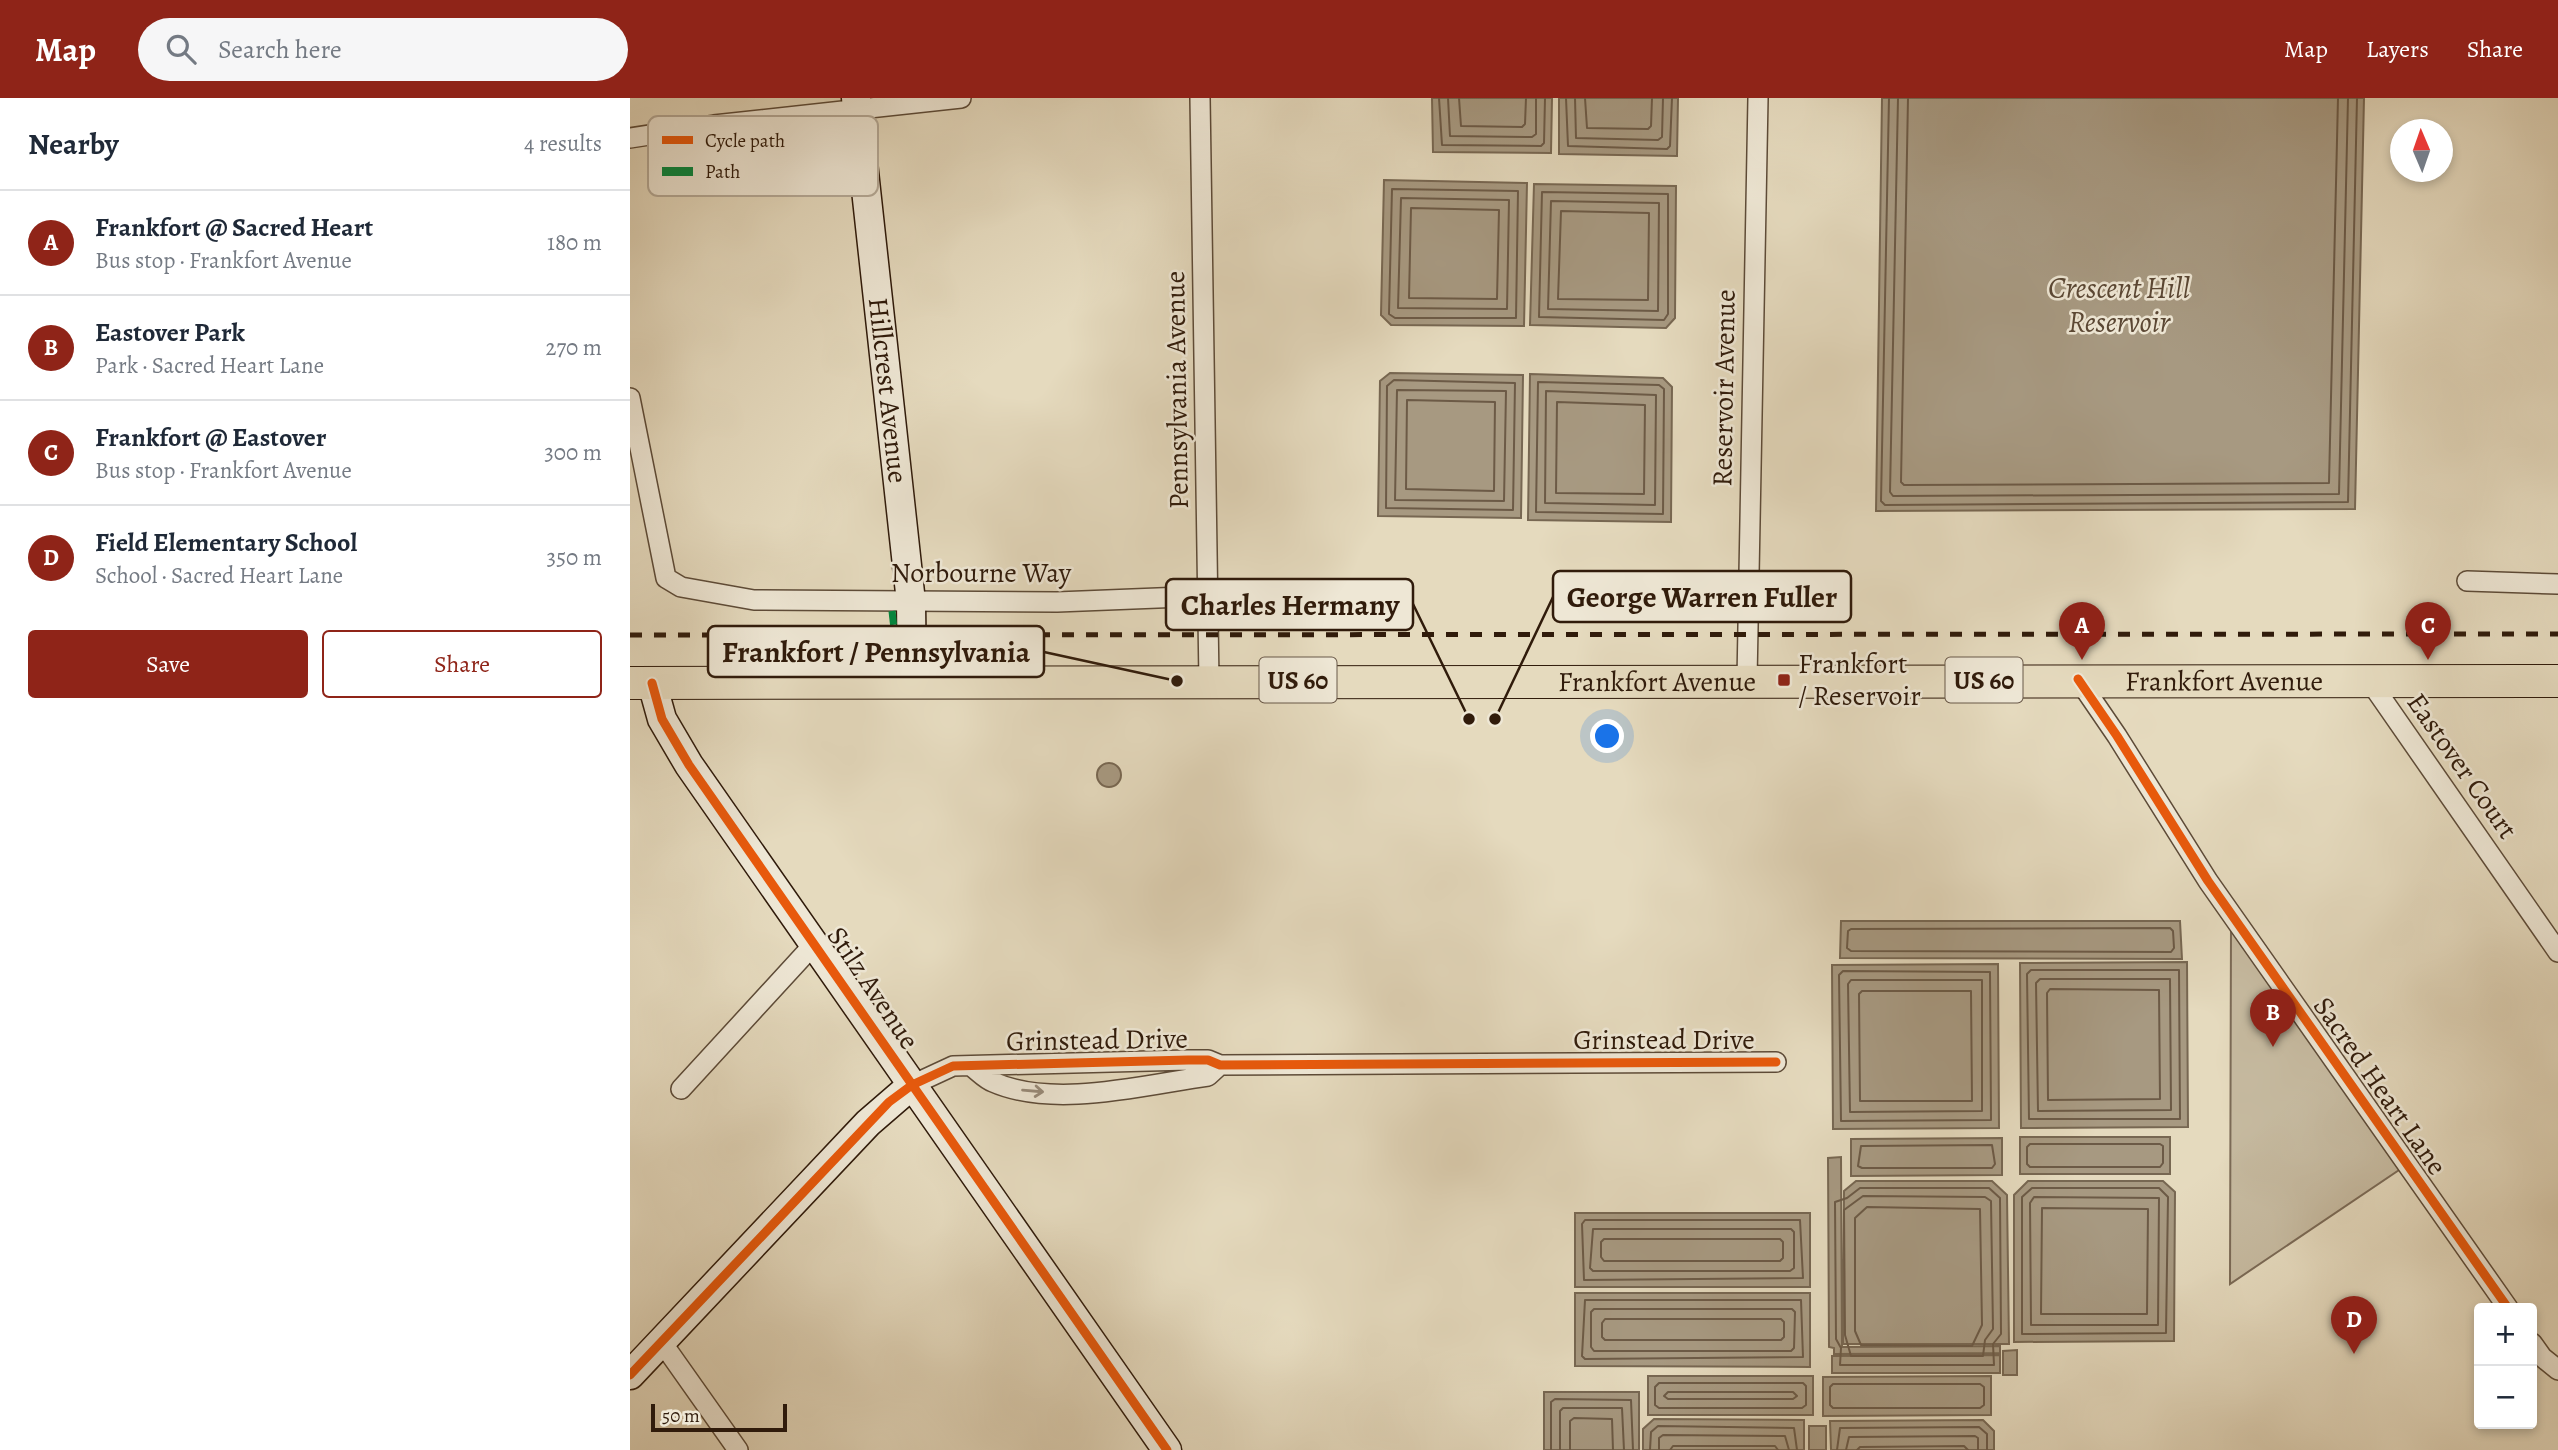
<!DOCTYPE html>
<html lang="en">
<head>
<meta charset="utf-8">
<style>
	body { margin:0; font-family:Alegreya,serif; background:#f6f6f7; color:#1f2937 }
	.controls { position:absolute; right:21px; bottom:21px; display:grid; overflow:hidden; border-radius:7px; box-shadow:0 4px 10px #0003 }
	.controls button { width:63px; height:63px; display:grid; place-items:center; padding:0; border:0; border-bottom:2px solid #e0e1e3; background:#fff; color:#1f2937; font:35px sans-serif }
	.compass { position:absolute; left:1760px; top:21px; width:63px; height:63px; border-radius:50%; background:#fff; box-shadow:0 4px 10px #0003; rotate:358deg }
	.scale { position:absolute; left:21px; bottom:18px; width:136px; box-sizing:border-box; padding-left:7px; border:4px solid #301b0b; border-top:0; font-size:19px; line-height:24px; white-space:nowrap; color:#301b0b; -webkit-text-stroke:5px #eee7d5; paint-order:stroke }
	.you { position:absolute; left:978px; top:639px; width:24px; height:24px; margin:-18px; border:5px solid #fff; border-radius:50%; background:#1a73e8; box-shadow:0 0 0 10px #1a73e833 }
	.badge { display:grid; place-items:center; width:46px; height:46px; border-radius:50%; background:#8f2418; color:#fff; font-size:23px; font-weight:700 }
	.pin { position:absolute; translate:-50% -58px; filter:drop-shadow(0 2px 4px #0008) }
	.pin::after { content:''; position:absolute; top:37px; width:24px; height:21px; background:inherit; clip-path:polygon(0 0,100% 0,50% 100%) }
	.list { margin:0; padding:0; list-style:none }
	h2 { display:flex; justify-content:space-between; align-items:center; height:91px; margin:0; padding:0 28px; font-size:30px }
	h2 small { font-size:23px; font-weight:400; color:#747a83 }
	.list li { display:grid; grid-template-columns:46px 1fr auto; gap:21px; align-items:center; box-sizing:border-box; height:105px; padding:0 28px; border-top:2px solid #e0e1e3 }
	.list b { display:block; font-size:26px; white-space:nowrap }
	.list p { margin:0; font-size:23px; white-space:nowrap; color:#747a83 }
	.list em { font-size:23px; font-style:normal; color:#747a83 }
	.actions { display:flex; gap:14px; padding:21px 28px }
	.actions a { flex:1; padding:16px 0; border:2px solid #8f2418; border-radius:7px; text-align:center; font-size:24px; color:#8f2418 }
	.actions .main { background:#8f2418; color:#fff }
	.icon { flex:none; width:38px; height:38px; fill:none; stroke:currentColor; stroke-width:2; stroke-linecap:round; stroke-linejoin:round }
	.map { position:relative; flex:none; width:1928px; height:1352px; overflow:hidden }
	header { display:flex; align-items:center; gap:42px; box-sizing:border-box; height:98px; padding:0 35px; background:#8f2418; color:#fff }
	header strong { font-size:33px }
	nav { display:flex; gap:38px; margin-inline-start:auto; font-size:24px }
	.search { width:490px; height:63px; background:#f6f6f7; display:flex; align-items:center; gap:18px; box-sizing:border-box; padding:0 24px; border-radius:38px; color:#747a83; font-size:26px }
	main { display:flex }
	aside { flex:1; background:#fff }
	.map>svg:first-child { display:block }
	.green { fill:#c6baa0; stroke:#7b6a56; stroke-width:2 }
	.water { fill:#a79981; stroke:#776752; stroke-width:2 }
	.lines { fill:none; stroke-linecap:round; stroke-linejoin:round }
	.shore { stroke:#6c5a46; stroke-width:2 }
	.street-casing { stroke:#5d4b38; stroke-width:22 }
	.secondary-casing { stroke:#301b0b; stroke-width:31 }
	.primary-casing { stroke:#301b0b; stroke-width:34 }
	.street { stroke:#eee7d5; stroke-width:19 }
	.secondary { stroke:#eee7d5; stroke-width:28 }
	.primary { stroke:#e5dabe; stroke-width:32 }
	.rail { stroke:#301b0b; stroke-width:5; stroke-dasharray:12 12; stroke-linecap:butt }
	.quiet { stroke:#00873e; stroke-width:7; stroke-dasharray:14 7; stroke-linecap:butt }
	.cycleway-casing { stroke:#eee7d5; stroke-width:13 }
	.cycleway { stroke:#e8590c; stroke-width:9 }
	.oneway { stroke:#988b7a }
	.poi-dot { fill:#8f2418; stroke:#eee7d5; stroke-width:2.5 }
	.labels { text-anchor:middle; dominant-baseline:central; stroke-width:5; stroke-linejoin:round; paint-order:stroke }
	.shield { fill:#eee7d5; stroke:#695848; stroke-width:2 }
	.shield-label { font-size:26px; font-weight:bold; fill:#301b0b }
	.street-label { font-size:28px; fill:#301b0b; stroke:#eee7d5 }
	.poi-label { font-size:28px; fill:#301b0b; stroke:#eee7d5; text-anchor:start }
	.water-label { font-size:30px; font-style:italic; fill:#5a4734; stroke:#eee7d5 }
	.key { fill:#eee7d5; stroke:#b5aa98; stroke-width:2 }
	.key-label { font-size:19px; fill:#301b0b }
	.leader { fill:none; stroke:#301b0b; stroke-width:2.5 }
	.callout-dot { fill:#301b0b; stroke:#eee7d5; stroke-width:2.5 }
	.callout { fill:#eee7d5; stroke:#301b0b; stroke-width:2.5 }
	.callout-label { font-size:30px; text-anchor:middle; font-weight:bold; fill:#301b0b }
</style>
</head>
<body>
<header>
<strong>Map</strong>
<div class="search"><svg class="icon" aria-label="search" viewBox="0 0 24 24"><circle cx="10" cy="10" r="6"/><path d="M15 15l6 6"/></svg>Search here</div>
<nav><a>Map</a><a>Layers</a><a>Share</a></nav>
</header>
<main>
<aside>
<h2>Nearby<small>4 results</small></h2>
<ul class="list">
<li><span class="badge">A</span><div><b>Frankfort @ Sacred Heart</b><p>Bus stop · Frankfort Avenue</p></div><em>180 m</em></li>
<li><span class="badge">B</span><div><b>Eastover Park</b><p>Park · Sacred Heart Lane</p></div><em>270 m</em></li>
<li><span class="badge">C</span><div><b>Frankfort @ Eastover</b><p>Bus stop · Frankfort Avenue</p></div><em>300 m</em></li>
<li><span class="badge">D</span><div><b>Field Elementary School</b><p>School · Sacred Heart Lane</p></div><em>350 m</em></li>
</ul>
<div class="actions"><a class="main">Save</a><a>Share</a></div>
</aside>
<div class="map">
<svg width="1928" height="1352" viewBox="0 0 1928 1352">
	<rect width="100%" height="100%" fill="#e5dabe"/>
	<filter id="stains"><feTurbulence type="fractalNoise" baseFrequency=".00286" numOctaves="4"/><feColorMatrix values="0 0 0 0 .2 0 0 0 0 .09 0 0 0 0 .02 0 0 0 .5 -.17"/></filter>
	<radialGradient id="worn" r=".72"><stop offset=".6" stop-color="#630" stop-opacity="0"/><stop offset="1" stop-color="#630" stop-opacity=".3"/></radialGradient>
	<path class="green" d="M1601,827L1772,1070L1600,1186Z"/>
	<path class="water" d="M802,0H922L921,55L803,54Z
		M929,0H1048L1047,58L929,56Z
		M1252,0H1734L1725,411L1246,413Z
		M754,82L897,85L894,228L761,227L751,217Z
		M904,86L1046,88L1045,220L1036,230L900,227Z
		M760,275L893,277L891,420L748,418L750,283Z
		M900,276L1033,280L1042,289L1041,424L898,422Z
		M467 677a12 12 0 1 1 24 0a12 12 0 1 1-24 0Z
		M1211,823H1550L1552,861L1210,860Z
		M1557,864L1558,1029L1391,1030L1390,865Z
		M1368,866L1369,1030L1203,1031L1202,867Z
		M1390,1039H1540V1076H1390Z
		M1372,1040V1077L1221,1078V1041Z
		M1211,1059L1212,1249L1370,1248V1255L1204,1256V1250L1199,1249L1198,1060Z
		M1226,1083H1362L1377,1097L1379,1246H1213L1214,1093Z
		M1398,1083H1533L1545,1094L1544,1243L1384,1244V1097Z
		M945,1115H1180V1189H945Z
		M945,1195H1180V1269L945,1268Z
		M1387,1252V1277H1373V1253Z
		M1370,1257V1275H1202V1258Z
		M1018,1278H1183V1317H1018Z
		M1361,1278V1317L1193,1318V1279Z
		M914,1294H1009V1352H914Z
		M1024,1321L1174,1322V1352H1013V1331Z
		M1353,1322L1364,1333V1352H1201L1200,1323Z
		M1179,1328H1196V1352H1179Z"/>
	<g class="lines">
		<path class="shore" d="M809,0L812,47L911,48L914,45L915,0
			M818,0L820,38L902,39L906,36V0
			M829,0L831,28L892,29L895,26L896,0
			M936,0L938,48L1037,51L1040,48L1042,0
			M945,0L946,40L1028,42L1032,39L1033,0
			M955,0L957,30L1018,31L1021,28L1022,0
			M1259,0L1251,403L1255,407L1718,404L1727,0
			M1268,0L1260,394L1263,398L1709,396L1718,0
			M1278,0L1271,384L1274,387L1699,385L1708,0
			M762,91L888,93L886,220H765L759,216Z
			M912,94L1038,96V216L1034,222L909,219Z
			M771,100L879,102L877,211L768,210Z
			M921,103L1029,105L1028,213L918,211Z
			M781,110L869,112L867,201L779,200Z
			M931,113L1019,115L1018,202L928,201Z
			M764,282L885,285L883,412L756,410L757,288Z
			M908,284L1029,287L1034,291L1033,416L906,414Z
			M767,292L876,293L874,403L765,402Z
			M916,293L1026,297L1025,407L915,405Z
			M777,302L865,304L864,393L776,391Z
			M927,304L1015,307L1014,396L926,395Z
			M1540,830L1543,833L1544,850L1541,854L1221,853L1217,850L1218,833L1221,831Z
			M1401,872H1549L1550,1021H1399L1397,876Z
			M1213,873L1360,874L1361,1022L1211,1023L1209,877Z
			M1410,881H1540L1541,1012L1408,1013L1406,885Z
			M1221,882H1352V1013L1220,1014L1218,886Z
			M1420,891L1529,892L1530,1001L1418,1002L1417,895Z
			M1232,893H1341L1342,1003H1230L1229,896Z
			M1400,1046H1530L1533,1048V1065L1530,1069H1400L1397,1066V1049Z
			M1362,1047L1365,1066L1362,1070H1232L1228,1068L1231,1048Z
			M1230,1090H1359L1370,1100L1371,1236L1363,1246L1364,1267H1210L1211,1250L1206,1241L1205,1104L1217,1100Z
			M1529,1090L1538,1099L1536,1235L1392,1236V1099L1402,1090Z
			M1233,1098L1355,1099L1361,1103L1363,1231L1355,1242L1353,1258H1221L1215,1237L1214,1112Z
			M1404,1099L1529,1100L1528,1227H1401L1400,1105Z
			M1237,1109L1350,1111L1352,1227L1342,1248L1231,1247L1225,1233V1120Z
			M1412,1110L1518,1111L1517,1216H1411Z
			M955,1122H1170L1173,1180L954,1182L952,1126Z
			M963,1131H1161L1164,1134V1170L1160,1173H963L960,1170Z
			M974,1141H1150L1153,1144V1160L1150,1163H974L971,1159V1144Z
			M955,1202H1171L1173,1259L955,1261L952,1258Z
			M964,1211H1162L1165,1214L1164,1250L1161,1253H964L961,1249V1214Z
			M975,1221H1151L1154,1224V1239L1151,1242H975L972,1239V1225Z
			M1029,1285H1173L1176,1288V1307L1172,1310H1029L1025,1307V1289Z
			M1203,1286H1350L1354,1289V1307L1350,1310H1203L1200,1307V1289Z
			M1038,1294H1163L1167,1298L1163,1301H1038L1034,1298Z
			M921,1352V1304L925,1301L1001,1302L1003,1352
			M930,1352V1313L933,1310H992L994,1352
			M940,1352V1323L944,1320L982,1321L983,1352
			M1020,1352L1021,1334L1028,1328L1164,1330L1167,1352
			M1029,1352V1340L1033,1337L1155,1338L1159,1352
			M1040,1352L1043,1348H1145L1148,1352
			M1207,1352L1210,1330L1349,1329L1357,1336V1352
			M1216,1352L1219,1339L1345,1338L1348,1340V1352
			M1227,1352L1230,1349L1334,1348L1338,1352"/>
		<g class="street-casing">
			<path id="street" d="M570,0L579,583
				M0,40L84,27L331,0
				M0,300L36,480L51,489L124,502L427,504L578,498
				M1837,483L1928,486
				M1448,581L1487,638L1578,783L1878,1210
				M1117,582L1128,0
				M1739,582L1928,854
				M341,968C348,973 355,981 363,984C424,1011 514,987 578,978L590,967
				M282,987L323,968L558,962H578L590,967L1146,964
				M51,991L185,845
				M31,1243L108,1352
				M1902,1245L1912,1259L1928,1272"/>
		</g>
		<g class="secondary-casing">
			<g id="secondary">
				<path id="s1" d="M226,0L281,504L282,585"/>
				<path d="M22,585L32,621L59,667L537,1352"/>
				<path d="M0,1277L238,1025L282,987"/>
			</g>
		</g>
		<g class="primary-casing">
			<g id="primary">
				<path id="s2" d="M0,585L1928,583"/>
			</g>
		</g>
		<use href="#street" class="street"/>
		<use href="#secondary" class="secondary"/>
		<use href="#primary" class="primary"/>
		<path class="rail" d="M0,537L1928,536"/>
		<path class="quiet" d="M262,513L264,531"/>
		<g class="cycleway-casing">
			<path id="cycleway" d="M1448,581L1487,638L1578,783L1878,1210
				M22,585L32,621L59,667L537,1352
				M0,1277L259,1004L282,987L323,968L558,962H578L590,967L1146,964"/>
		</g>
		<use href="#cycleway" class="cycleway"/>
	</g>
	<defs><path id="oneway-shaft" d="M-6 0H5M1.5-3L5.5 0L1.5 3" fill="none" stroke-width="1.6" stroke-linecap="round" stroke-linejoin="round" transform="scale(1.75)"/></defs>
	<use class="oneway" href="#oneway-shaft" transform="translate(403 993) rotate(5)"/>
	<rect class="poi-dot" x="1147" y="575" width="14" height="14" rx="3.5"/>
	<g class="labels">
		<g class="shield">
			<rect x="629.5" y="559.5" width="77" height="45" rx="5"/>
			<rect x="1315.5" y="559.5" width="77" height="45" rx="5"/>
		</g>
		<g class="shield-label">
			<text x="668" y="582">US 60</text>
			<text x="1354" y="582">US 60</text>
		</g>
		<g class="street-label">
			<text transform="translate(1094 290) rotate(-89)">Reservoir Avenue</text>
			<text stroke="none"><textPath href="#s1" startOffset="294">Hillcrest Avenue</textPath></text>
			<text transform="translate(547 292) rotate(-91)">Pennsylvania Avenue</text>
			<text x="351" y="475">Norbourne Way</text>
			<text stroke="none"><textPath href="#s2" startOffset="1594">Frankfort Avenue</textPath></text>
			<text stroke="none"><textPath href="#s2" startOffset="1027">Frankfort Avenue</textPath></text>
			<text transform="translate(1832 668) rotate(55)">Eastover Court</text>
			<text transform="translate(243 890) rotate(56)">Stilz Avenue</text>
			<text transform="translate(467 942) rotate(-1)">Grinstead Drive</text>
			<text x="1034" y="942">Grinstead Drive</text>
			<text transform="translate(1750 988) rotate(55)">Sacred Heart Lane</text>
		</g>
		<g class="poi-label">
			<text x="1168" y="566">Frankfort<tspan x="1168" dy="32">/ Reservoir</tspan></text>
		</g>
		<g class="water-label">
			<text x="1489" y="190">Crescent Hill<tspan x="1489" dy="34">Reservoir</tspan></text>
		</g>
	</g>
	<rect x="18" y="18" width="230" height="80" rx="10" class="key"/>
	<rect x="32" y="38" width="31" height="8" fill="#e8590c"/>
	<rect x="32" y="69" width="31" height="9" fill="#00873e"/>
	<g class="key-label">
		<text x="75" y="49">Cycle path</text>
		<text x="75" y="80">Path</text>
	</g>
	<path class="leader" d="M865 621L923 499M839 621L783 506M547 583L414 554"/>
	<g class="callout-dot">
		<circle cx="865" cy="621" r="7"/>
		<circle cx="839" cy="621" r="7"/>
		<circle cx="547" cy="583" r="7"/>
	</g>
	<g class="callout">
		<rect x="923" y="473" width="298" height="51" rx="7"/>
		<rect x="536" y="481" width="247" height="51" rx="7"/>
		<rect x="78" y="528" width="336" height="51" rx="7"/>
	</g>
	<g class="callout-label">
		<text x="1072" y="509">George Warren Fuller</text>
		<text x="660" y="517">Charles Hermany</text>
		<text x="246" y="564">Frankfort / Pennsylvania</text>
	</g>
	<rect width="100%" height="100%" filter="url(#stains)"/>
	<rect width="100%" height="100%" fill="url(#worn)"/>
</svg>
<div class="controls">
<button>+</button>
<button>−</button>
</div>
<svg class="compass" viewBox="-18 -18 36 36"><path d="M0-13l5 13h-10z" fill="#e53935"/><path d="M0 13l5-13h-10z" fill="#747a83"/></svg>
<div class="scale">50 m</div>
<div class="you"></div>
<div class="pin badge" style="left:1452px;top:562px">A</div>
<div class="pin badge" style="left:1643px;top:949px">B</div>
<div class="pin badge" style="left:1798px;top:562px">C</div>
<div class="pin badge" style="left:1724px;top:1256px">D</div>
</div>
</main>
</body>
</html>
